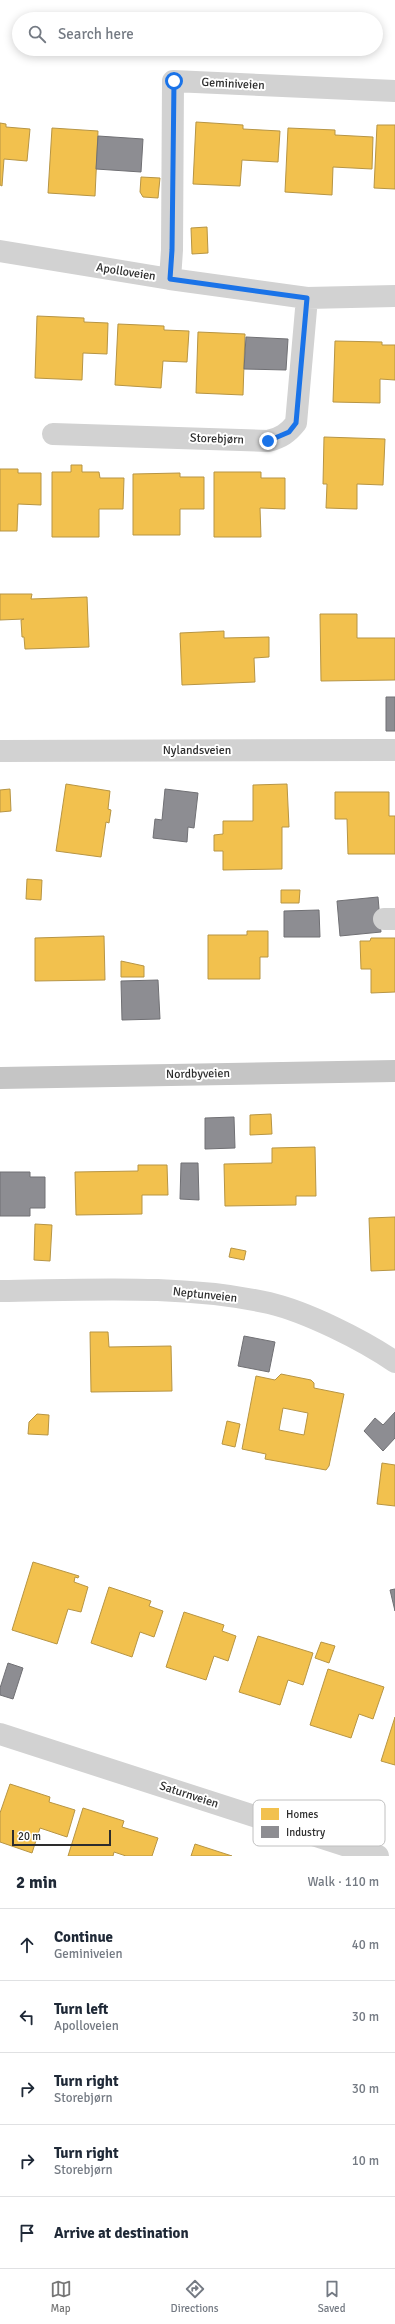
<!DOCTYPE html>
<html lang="en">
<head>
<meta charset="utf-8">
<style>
	body { margin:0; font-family:Signika,sans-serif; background:#f2f2f3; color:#1f2937 }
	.scale { position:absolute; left:12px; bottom:10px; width:99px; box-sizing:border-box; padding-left:4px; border:2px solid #2d2d2d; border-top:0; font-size:11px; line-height:14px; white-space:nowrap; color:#2d2d2d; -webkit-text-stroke:3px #fff; paint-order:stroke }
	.stop { position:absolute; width:12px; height:12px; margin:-9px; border:3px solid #1a73e8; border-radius:50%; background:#fff }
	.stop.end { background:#1a73e8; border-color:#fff; box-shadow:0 1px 4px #0008 }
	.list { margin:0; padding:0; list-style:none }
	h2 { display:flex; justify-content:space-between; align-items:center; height:52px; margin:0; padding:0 16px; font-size:17px }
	h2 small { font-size:13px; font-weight:400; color:#747a83 }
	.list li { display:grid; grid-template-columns:26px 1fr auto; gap:12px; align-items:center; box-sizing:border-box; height:72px; padding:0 16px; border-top:1px solid #e0e1e3 }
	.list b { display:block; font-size:15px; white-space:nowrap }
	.list p { margin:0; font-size:13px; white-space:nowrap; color:#747a83 }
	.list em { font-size:13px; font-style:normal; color:#747a83 }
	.icon { flex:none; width:22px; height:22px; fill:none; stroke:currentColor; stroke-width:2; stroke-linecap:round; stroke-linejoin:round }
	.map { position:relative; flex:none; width:395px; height:1856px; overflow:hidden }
	.search { position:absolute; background:#fff; box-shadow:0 2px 10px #0003; left:12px; right:12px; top:12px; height:44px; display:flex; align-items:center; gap:10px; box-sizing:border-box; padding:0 14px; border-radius:22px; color:#747a83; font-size:15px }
	.sheet { height:412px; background:#fff }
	nav { display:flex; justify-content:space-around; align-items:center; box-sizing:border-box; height:56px; border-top:1px solid #e0e1e3; background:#fff; font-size:11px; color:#747a83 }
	nav a { display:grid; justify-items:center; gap:2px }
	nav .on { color:#767676 }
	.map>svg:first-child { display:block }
	.homes { fill:#f2c14e; stroke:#b79544; fill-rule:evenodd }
	.industry { fill:#8d8d92; stroke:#707074 }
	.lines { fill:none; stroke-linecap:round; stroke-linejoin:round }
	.minor { stroke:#d2d2d2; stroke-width:22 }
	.major { stroke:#c5c5c5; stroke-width:22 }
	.route { stroke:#1a73e8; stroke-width:5 }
	.labels { text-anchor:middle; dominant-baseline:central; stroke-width:4; stroke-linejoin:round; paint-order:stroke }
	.street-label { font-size:12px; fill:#2d2d2d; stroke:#fff }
	.key { fill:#fff; stroke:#c0c0c0; stroke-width:1 }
	.key-label { font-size:11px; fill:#2d2d2d }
</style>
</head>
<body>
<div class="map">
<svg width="395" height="1856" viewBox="0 0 395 1856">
	<rect width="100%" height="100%" fill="#fff"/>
	<path class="homes" d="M196,122L243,125V129L280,131L278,162L242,160L240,186L193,184Z
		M0,123L6,124V127L30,129L27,161L4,159L2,186L0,185Z
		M377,125H395V189L374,188Z
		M52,128L98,131L95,196L48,193Z
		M288,128L335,130V135L373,137L372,169L333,167L332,195L285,192Z
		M141,177L160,178L158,198L143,197L140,192Z
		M207,227L208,253L192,254L191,228Z
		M37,316L84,318V322L108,323L107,354L83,353L82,380L35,378Z
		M118,324L164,326V330L189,331L187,362L163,361L161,388L115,385Z
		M198,332L245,334L243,395L196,393Z
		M335,341L382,342V345H395V380L380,379V403L333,402Z
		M324,437L385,439L383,485L357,484V509L326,508L327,484H323Z
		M71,465H82V472H99L100,478H124L123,509H99V537H52V472H71Z
		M0,469H18V473H41V505L18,504L17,531H0Z
		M214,472H261V478H285V509L260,508L261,537H214Z
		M180,473V477H204V509H180V535H133V474Z
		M0,594H32L31,599L87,597L89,647L25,649L24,637H22L21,620L24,619L0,620Z
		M320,614H357V638H395V680L321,681Z
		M224,631V638L269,637V657L254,658L255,682L182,685L180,633Z
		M66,784L110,791L108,809L111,810L109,823L106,822L101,857L56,851Z
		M287,784L289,827H282V869L223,870V851H214V835L223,834V821H253V785Z
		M10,789L11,811L0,812V790Z
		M335,792H389V816H395V854H348L347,819H335Z
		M27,879L42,880L41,900L26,899Z
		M281,890H300L299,903H281Z
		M247,931H268V957H260V979H208V935H247Z
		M104,936L105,980L35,981V938Z
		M371,938H395V992L371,993V969H361L360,941H370Z
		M121,961L144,966V977H121Z
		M271,1114L272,1134L250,1135V1115Z
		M315,1147L316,1196H296V1205L225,1206L224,1164L272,1163V1148Z
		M138,1165H167L168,1195H142V1214L76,1215L75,1172L138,1171Z
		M395,1217V1270L371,1271L369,1218Z
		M35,1224L52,1225L50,1261L34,1260Z
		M231,1248L246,1251L244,1260L229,1257Z
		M90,1332H108L109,1347L171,1346L172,1391L91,1392Z
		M281,1374L311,1380L314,1383V1388L344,1394L329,1466L326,1470L265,1459L266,1454L242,1449L256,1376L275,1380ZM283,1408L308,1413L304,1435L279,1430Z
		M37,1414L49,1415L48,1435L28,1434L29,1422Z
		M227,1421L240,1424L235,1447L222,1444Z
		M382,1463L395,1465V1506L377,1504Z
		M33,1562L79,1576L78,1578L75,1577L74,1582L88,1587L81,1612L68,1609L57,1644L12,1630Z
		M109,1587L151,1601L149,1606L163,1611L154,1637L140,1632L132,1657L91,1643Z
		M184,1612L224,1625L222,1631L236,1636L228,1661L214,1656L206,1680L166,1667Z
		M258,1636L313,1653L303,1685L288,1680L280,1705L239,1692Z
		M321,1642L335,1646L329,1663L315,1658Z
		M328,1669L384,1687L373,1719L359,1714L351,1738L310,1725Z
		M395,1717V1765L381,1761Z
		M10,1784L50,1797L49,1802L75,1810L67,1837L40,1828L32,1853L0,1842V1813Z
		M83,1808L124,1821L122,1827L158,1838L152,1856H126L114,1852L113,1856H68Z
		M195,1844L232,1856H191Z"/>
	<path class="industry" d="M98,136L143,139L141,172L96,169Z
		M246,337L288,339L286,370L244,369Z
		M386,697H395V731H386Z
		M165,789L198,793L194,828L188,827L187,842L153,838L155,819L162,820Z
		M378,897L381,932L340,936L337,901Z
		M319,910L320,937H284V911Z
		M158,980L160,1019L122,1020L121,981Z
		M234,1117L235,1148L205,1149V1118Z
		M181,1163H198L199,1200L180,1199Z
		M0,1172H30V1177H45V1208H30V1216H0Z
		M244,1336L275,1342L269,1372L238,1366Z
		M395,1412V1438L383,1451L364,1431L375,1418L383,1425Z
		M395,1589V1611L390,1590Z
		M8,1663L23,1668L13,1699L0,1695V1688Z"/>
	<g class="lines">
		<path class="minor" d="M0,251L170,279L307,298L395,296
			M170,279L172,250L173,81L395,91
			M53,434L268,441C281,438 288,433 296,423L307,298
			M0,751L395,750
			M384,919H395
			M0,1291C89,1290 182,1284 269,1303C307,1312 363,1340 395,1362
			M0,1734L378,1856"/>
		<path class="major" d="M0,1078L395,1071"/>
	</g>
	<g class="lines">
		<path class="route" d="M174,81L172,250L170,279L307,298L296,423L289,432L268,441"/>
	</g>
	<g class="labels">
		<g class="street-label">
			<text transform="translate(233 84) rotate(3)">Geminiveien</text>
			<text transform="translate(126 272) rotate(9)">Apolloveien</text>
			<text transform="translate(217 439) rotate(2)">Storebjørn</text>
			<text x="197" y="750">Nylandsveien</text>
			<text transform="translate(198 1074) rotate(-1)">Nordbyveien</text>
			<text transform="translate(205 1295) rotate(6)">Neptunveien</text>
			<text transform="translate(189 1795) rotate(18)">Saturnveien</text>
		</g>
	</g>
	<rect x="253" y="1800" width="132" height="46" rx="6" class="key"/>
	<rect x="261" y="1808" width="18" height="12" fill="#f2c14e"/>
	<rect x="261" y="1826" width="18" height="12" fill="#8d8d92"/>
	<g class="key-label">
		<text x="286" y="1818">Homes</text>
		<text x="286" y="1836">Industry</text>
	</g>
</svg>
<div class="scale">20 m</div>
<div class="stop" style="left:174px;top:81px"></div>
<div class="stop end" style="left:268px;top:441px"></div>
<div class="search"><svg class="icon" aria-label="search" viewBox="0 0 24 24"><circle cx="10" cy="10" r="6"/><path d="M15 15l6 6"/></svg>Search here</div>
</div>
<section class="sheet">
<h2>2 min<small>Walk · 110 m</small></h2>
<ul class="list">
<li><svg class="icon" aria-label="ahead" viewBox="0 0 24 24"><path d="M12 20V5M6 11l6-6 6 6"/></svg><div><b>Continue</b><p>Geminiveien</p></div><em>40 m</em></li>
<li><svg class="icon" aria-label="left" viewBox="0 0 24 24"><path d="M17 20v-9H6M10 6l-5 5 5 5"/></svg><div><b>Turn left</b><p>Apolloveien</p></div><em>30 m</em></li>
<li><svg class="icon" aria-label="right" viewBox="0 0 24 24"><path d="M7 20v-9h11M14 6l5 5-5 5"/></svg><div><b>Turn right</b><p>Storebjørn</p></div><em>30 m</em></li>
<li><svg class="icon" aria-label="right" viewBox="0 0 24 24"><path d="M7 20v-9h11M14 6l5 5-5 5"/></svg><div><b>Turn right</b><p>Storebjørn</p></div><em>10 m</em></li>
<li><svg class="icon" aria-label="arrive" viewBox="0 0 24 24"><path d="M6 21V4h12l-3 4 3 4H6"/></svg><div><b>Arrive at destination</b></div></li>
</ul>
</section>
<nav>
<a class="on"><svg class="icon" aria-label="map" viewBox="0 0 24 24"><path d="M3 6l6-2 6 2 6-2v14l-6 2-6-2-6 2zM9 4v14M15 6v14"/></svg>Map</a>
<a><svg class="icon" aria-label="directions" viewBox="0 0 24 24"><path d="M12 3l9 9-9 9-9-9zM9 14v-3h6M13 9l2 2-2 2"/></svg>Directions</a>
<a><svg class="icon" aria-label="saved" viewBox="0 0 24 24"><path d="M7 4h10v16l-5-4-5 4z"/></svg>Saved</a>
</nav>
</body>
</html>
